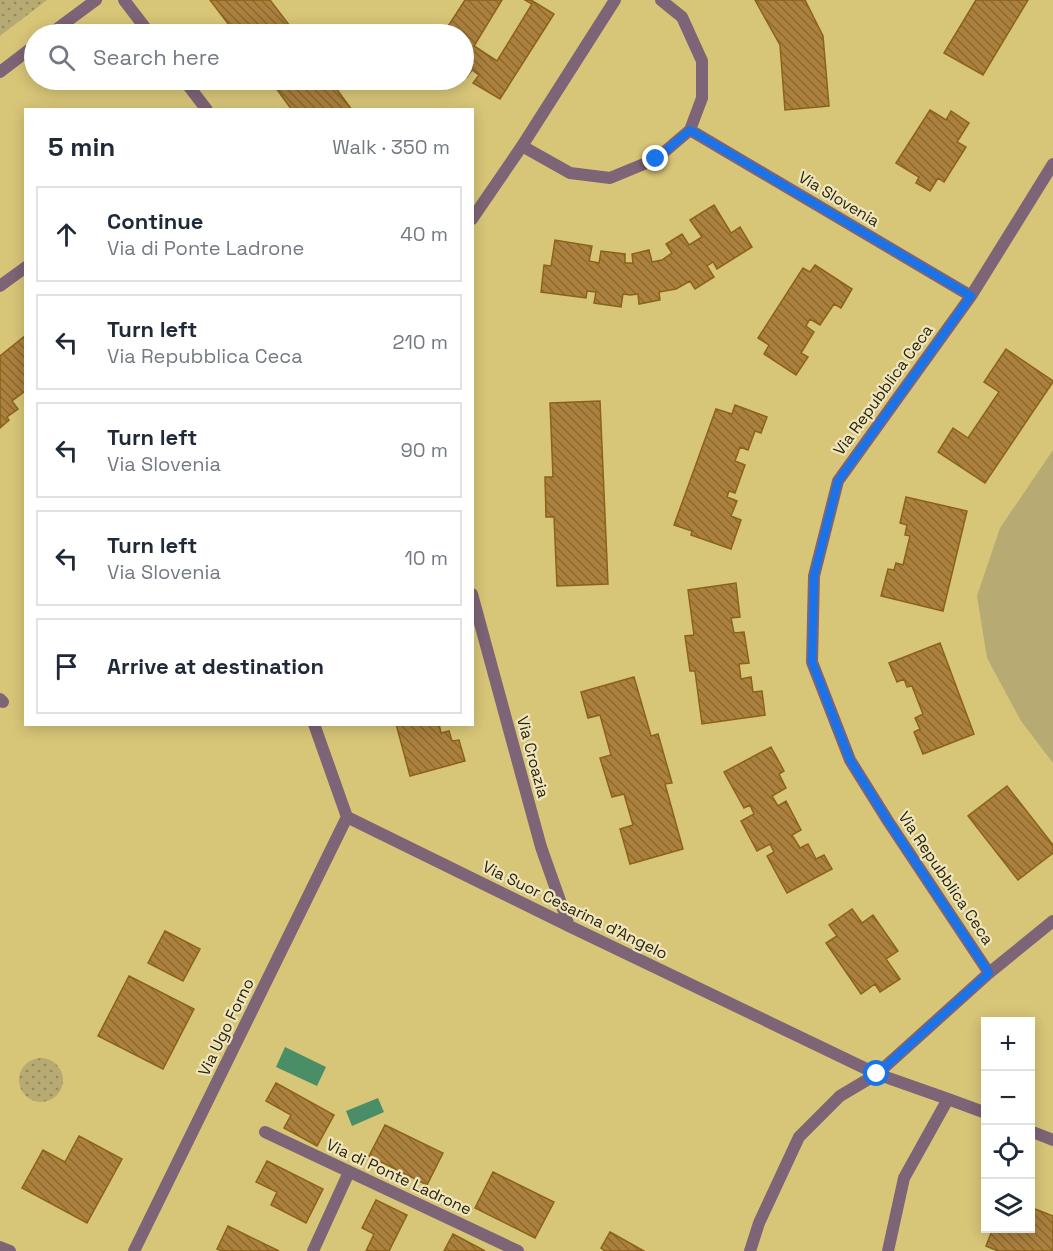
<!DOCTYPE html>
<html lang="en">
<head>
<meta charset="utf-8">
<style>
	body { margin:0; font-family:"Space Grotesk",sans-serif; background:#f6f6f7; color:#1f2937 }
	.controls { position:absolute; right:18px; bottom:18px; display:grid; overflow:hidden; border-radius:0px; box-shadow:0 3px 15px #0003 }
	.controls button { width:54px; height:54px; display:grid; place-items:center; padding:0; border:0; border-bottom:2px solid #e0e1e3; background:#fff; color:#1f2937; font:30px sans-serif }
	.stop { position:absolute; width:18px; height:18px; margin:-14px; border:4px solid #1a73e8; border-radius:50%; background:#fff }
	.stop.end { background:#1a73e8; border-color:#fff; box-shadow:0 2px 6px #0008 }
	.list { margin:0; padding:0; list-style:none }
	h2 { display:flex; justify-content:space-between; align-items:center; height:78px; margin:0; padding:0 24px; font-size:26px }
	h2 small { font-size:20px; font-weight:400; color:#747a83 }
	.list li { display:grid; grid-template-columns:39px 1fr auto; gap:18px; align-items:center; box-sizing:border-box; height:96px; margin:0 12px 12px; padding:0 12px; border:2px solid #e0e1e3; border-radius:0px }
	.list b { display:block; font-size:22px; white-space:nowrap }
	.list p { margin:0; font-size:20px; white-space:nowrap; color:#747a83 }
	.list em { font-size:20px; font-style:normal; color:#747a83 }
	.icon { flex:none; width:33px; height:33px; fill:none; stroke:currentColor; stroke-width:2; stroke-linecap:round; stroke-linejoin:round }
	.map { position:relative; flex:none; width:1053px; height:1251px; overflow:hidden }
	.search { position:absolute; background:#fff; box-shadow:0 3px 15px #0003; left:24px; top:24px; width:450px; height:66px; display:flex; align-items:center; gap:15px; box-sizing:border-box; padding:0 21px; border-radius:33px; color:#747a83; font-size:22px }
	.panel { position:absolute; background:#fff; box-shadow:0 3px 15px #0003; left:24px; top:108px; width:450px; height:618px; border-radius:0px }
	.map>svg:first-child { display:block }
	.grass { fill:url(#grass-dots) }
	.park { fill:#b7aa73 }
	.water { fill:#498e66 }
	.building { fill:url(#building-back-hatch); stroke:#8b621a; stroke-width:1.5 }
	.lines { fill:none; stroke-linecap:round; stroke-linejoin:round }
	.minor { stroke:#7d6476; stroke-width:12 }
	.route { stroke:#1a73e8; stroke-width:8 }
	.labels { text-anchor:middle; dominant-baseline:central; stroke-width:4.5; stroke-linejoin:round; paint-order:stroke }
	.street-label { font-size:16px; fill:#2b2403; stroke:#efe6c1 }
</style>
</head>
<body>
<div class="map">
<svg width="1053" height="1251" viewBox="0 0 1053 1251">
	<defs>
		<pattern id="grass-dots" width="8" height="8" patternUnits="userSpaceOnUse" patternTransform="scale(1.5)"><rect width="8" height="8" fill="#b7aa73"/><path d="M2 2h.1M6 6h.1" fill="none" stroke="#958a5c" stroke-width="1.8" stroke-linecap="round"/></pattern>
		<pattern id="building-back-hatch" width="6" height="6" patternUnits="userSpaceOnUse" patternTransform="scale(1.5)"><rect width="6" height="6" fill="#ac813e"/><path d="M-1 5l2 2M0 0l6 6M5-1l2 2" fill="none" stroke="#8c6932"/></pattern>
	</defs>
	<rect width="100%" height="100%" fill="#d8c678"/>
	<path class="grass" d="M0,0H47L0,36Z
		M19 1080a22 22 0 1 1 44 0a22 22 0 1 1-44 0Z"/>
	<path class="park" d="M1053,450V763L1021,721L987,658L977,596L1000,528Z"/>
	<path class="water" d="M285,1047L326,1067L317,1086L276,1067Z
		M378,1098L384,1112L352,1126L346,1111Z"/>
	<path class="building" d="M210,0H270L296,34H236Z
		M465,0H502L474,46L497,61L532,4L525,0H531L554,14L500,99L473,83L479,75L472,70L467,77L464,75V34H443Z
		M755,0H805L823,36L829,106L785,110L780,45Z
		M976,0H1028L983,75L944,53Z
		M270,80H330L352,110H292Z
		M930,110L946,120L951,111L969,123L957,142L966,147L944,182L938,178L930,191L916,183L919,177L896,163Z
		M714,205L731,233L740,227L752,247L717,269L713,262L707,266L714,277L695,289L690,281L676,289L659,292L660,300L639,304L638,294L630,295L623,294L621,307L594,303L596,292L587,291L586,298L541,292L544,265L551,266L555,240L592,246L589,261L599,263L601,251L625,254V263H633L632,254L649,250L652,262L662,260L672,253L666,244L682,234L689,245L702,237L690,220Z
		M815,265L852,289L841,308L834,304L820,325L810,319L806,326L814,332L801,353L808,357L796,375L764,354L769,345L758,338L803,268L810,272Z
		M26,335V394L24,392L12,401L18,409L7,417L9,420L0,428V356Z
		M1006,349L1053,381V382L985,483L938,452L953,428L968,438L999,392L984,382Z
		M600,401L608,584L557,586L554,517H546L545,477H553L550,403Z
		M735,405L767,417L761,433L755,431L748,450L740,447L735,461L745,465L735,493L729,491L727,497L737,501L731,516L741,520L731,549L691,535L692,531L674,525L716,409L732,414Z
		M906,497L967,511L943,611L881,596L888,569L894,570L896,563L903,565L910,536L905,535L907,525L900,523Z
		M736,583L740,617L731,618L734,633L744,632L749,663L739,664L741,679L751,677L753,692L762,691L765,715L702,724L695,671H690L685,636L694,635L688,590Z
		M940,643L974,734L923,754L914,732L920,729L915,718L923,714L912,686L907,687L904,679L897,682L889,663Z
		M634,677L651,736L658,734L672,783L665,784L683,849L630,864L620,829L633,825L624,794L612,797L600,758L611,755L600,715L588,718L581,692Z
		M396,724H439L441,733L449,731L452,741L459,740L465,761L410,776Z
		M771,747L784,771L779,774L786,788L772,796L778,806L786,801L801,830L792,835L800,848L808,844L816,859L824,855L832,869L787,893L767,856L774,852L770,844L757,851L741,821L754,814L750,805L744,808L724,772Z
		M1007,786L1053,845V853L1018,880L968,816Z
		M852,909L862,923L873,915L898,951L886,959L900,979L880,992L875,984L861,994L826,943L837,936L829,925Z
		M165,931L200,949L183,981L148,963Z
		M129,976L194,1009L163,1069L98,1036Z
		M276,1083L334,1115L317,1146L284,1128L291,1115L266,1101Z
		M385,1125L443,1153L427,1185L369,1156Z
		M79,1136L122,1159L87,1223L22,1188L43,1150L65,1162Z
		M267,1161L323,1189L306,1223L271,1205L277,1192L256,1182Z
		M493,1172L554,1202L535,1238L475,1208Z
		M376,1200L407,1215L389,1251H366L374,1234L362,1228Z
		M1030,1207L1053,1216V1251H998L986,1246L993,1228H1030Z
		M228,1226L279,1251H222L217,1249Z
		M610,1232L644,1251H605L601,1248Z
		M453,1234L485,1251H444Z"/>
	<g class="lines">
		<path class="minor" d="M124,0L150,34
			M50,34L96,0
			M0,72L34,46
			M184,80L207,110
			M690,130L971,296
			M522,146L570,173L610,178L656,159L690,130L702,98V61L682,17L661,0
			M472,219L522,146L615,0
			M0,286L26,267
			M472,594L541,847L569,926
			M0,699L3,702
			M314,724L347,817L569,926L877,1074L948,1099L986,1113
			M989,973L888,821L850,760L812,662L814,576L838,481L971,296L1053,164
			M1030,1131L1053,1140
			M265,1132L518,1251
			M0,1247L10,1251
			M134,1251L347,817
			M313,1251L349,1172
			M750,1251L759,1223L799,1137L840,1096L877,1074L989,973L1053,921
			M888,1251L904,1178L948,1099"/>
	</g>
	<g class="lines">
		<path class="route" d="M656,159L690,130L971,296L838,481L814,576L812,662L850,760L888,821L989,973L877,1074"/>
	</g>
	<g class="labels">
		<g class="street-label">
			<text transform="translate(839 199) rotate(31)">Via Slovenia</text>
			<text transform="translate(883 390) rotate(-54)">Via Repubblica Ceca</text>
			<text transform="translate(533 757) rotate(75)">Via Croazia</text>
			<text transform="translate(946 878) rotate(56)">Via Repubblica Ceca</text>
			<text transform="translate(575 910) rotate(26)">Via Suor Cesarina d'Angelo</text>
			<text transform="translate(226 1027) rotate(-64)">Via Ugo Forno</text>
			<text transform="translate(399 1177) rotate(25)">Via di Ponte Ladrone</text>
		</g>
	</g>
</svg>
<div class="controls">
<button>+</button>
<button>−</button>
<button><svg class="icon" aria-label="locate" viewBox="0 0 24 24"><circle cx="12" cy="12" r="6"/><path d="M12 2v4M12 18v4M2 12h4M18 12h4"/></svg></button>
<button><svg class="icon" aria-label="layers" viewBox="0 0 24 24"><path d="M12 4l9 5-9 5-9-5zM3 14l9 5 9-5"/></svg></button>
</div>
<div class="stop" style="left:877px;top:1074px"></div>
<div class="stop end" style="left:656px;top:159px"></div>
<div class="search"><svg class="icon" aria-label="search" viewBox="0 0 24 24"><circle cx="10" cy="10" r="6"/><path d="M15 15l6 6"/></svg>Search here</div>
<section class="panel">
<h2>5 min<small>Walk · 350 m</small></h2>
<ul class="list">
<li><svg class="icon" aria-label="ahead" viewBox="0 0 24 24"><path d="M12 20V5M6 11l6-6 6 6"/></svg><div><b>Continue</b><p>Via di Ponte Ladrone</p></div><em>40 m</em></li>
<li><svg class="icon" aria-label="left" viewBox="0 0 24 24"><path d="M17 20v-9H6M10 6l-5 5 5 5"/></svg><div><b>Turn left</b><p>Via Repubblica Ceca</p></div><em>210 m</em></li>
<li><svg class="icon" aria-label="left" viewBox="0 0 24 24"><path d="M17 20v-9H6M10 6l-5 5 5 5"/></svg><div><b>Turn left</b><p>Via Slovenia</p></div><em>90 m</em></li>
<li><svg class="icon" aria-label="left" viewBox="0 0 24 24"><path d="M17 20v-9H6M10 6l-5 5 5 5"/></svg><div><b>Turn left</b><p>Via Slovenia</p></div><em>10 m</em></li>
<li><svg class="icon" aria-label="arrive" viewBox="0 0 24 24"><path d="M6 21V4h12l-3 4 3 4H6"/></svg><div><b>Arrive at destination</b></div></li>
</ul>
</section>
</div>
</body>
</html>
